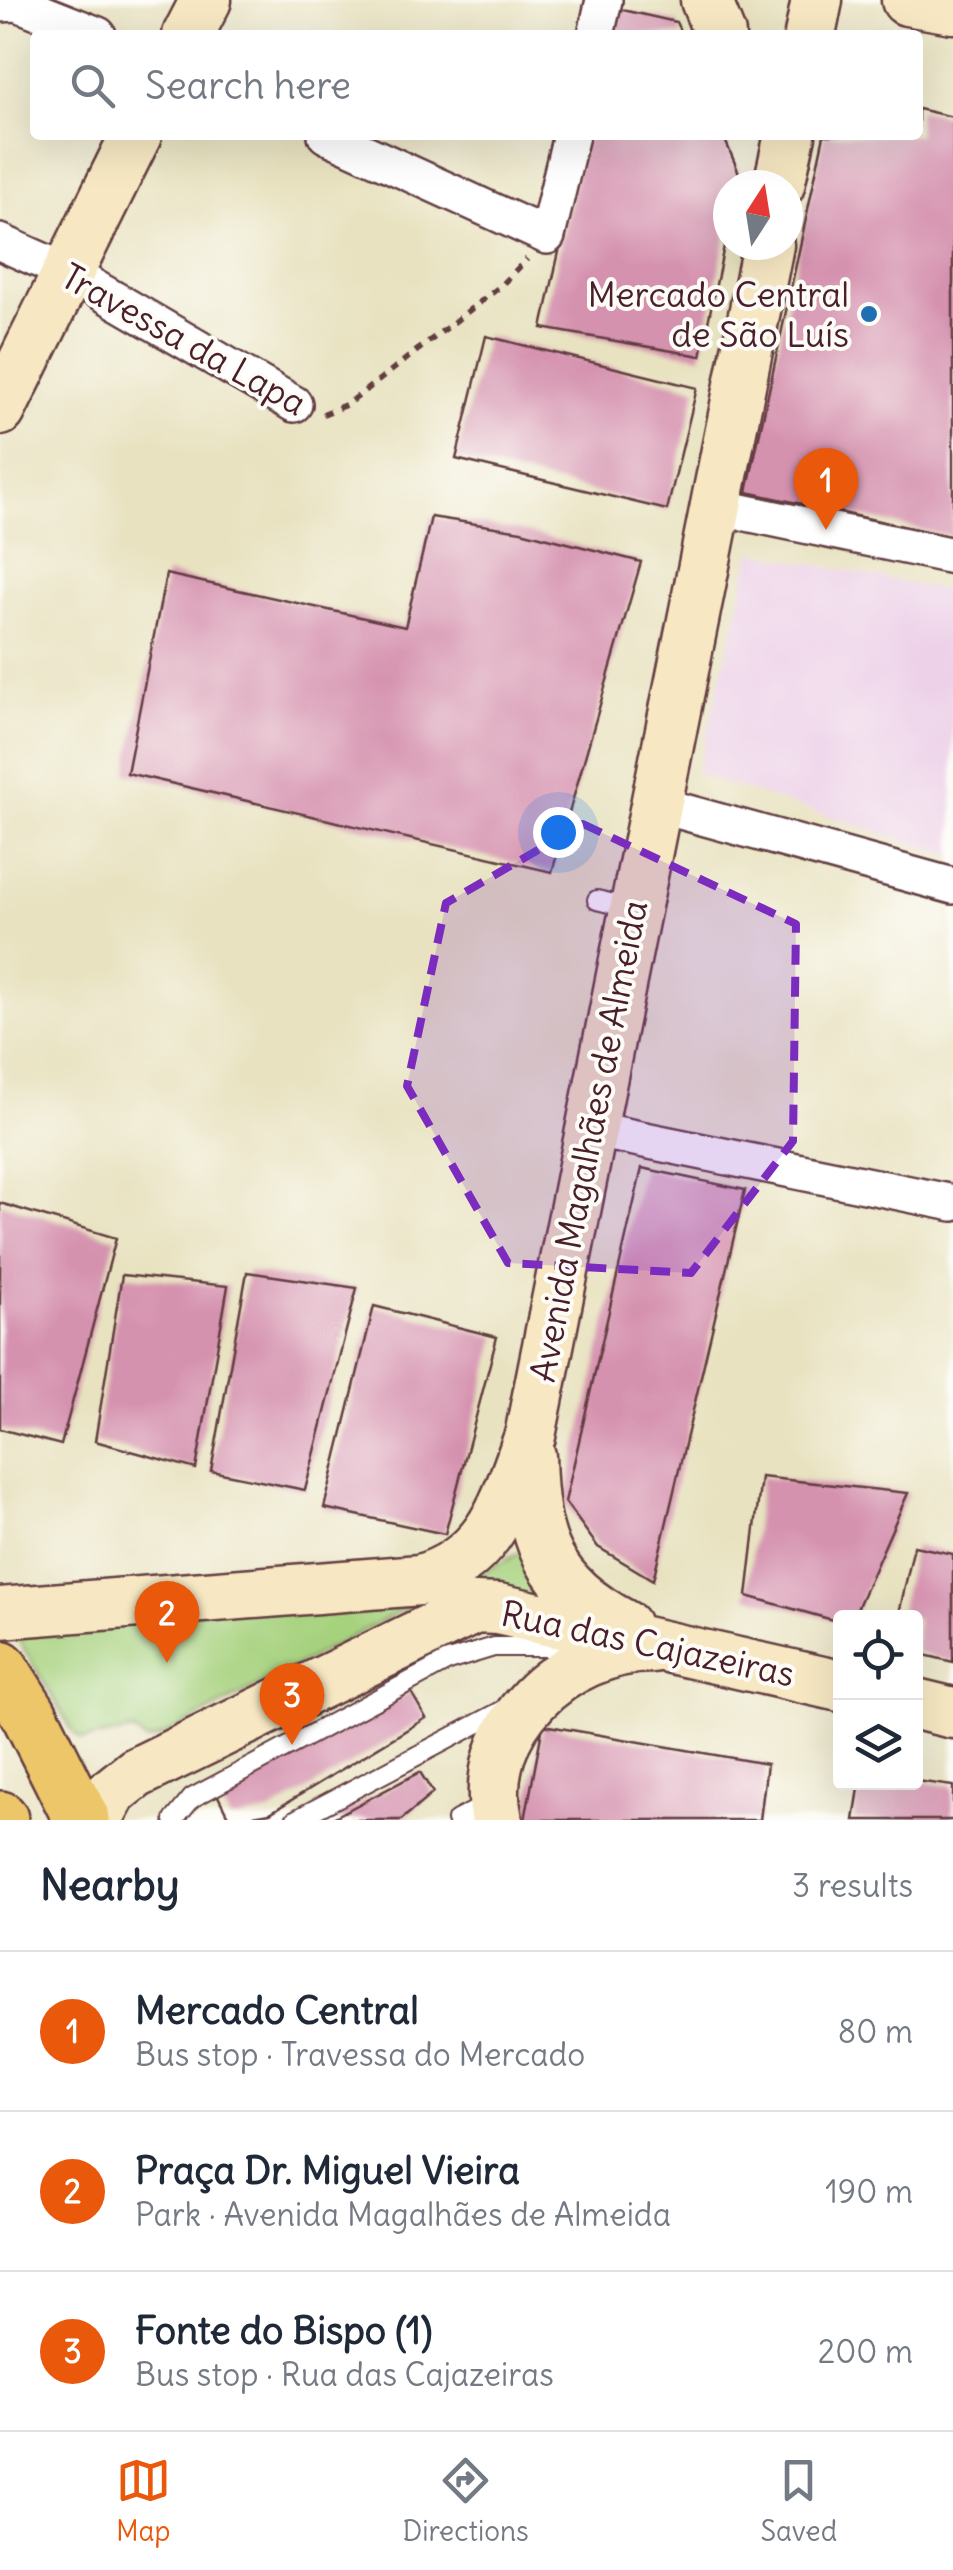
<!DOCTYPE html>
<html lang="en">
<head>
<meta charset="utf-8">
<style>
	body { margin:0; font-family:Delius,sans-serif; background:#f6f6f7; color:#1f2937 }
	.controls { position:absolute; right:30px; bottom:30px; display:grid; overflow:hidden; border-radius:10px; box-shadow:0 10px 40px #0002 }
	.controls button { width:90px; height:90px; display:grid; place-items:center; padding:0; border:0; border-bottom:2px solid #e0e1e3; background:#fff; color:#1f2937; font:50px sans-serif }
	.compass { position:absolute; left:713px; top:170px; width:90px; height:90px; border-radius:50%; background:#fff; box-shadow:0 10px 40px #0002; rotate:12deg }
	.you { position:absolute; left:558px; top:832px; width:35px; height:35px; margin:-25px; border:8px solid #fff; border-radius:50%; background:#1a73e8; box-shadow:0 0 0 15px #1a73e833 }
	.badge { display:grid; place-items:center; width:65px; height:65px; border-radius:50%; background:#ea580c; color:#fff; font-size:32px; font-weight:700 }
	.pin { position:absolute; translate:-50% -82px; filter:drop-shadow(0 2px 5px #0008) }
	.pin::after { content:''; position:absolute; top:52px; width:35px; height:30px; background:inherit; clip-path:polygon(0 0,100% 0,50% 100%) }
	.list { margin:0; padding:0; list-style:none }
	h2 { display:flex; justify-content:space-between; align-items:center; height:130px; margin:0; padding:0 40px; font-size:42px }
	h2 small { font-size:32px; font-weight:400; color:#747a83 }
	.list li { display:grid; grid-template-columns:65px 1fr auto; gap:30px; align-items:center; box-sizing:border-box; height:160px; padding:0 40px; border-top:2px solid #e0e1e3 }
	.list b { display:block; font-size:38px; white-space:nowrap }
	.list p { margin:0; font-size:32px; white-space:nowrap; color:#747a83 }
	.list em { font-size:32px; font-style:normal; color:#747a83 }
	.icon { flex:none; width:55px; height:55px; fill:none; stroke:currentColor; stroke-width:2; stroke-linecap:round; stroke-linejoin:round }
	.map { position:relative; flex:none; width:953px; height:1820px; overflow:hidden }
	.search { position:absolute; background:#fff; box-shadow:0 10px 40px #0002; left:30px; right:30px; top:30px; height:110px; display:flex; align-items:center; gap:25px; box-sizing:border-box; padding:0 35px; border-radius:10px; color:#747a83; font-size:38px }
	.sheet { height:610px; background:#fff }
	nav { display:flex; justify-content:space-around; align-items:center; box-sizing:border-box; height:140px; border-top:2px solid #e0e1e3; background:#fff; font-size:28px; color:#747a83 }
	nav a { display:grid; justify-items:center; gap:5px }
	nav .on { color:#ea580c }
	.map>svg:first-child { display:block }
	.built { fill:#edd1e9 }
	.green { fill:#a6d17d; stroke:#787854; stroke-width:2.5 }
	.building { fill:#d592af }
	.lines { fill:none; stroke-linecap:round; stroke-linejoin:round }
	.lane-casing { stroke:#623c41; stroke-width:22 }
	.street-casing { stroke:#623c41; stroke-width:40 }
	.secondary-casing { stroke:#623c41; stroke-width:55 }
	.primary-casing { stroke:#623c41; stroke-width:60 }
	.path { stroke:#623c41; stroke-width:6; stroke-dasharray:8 8; stroke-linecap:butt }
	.lane { stroke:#fff; stroke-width:18 }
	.street { stroke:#fff; stroke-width:35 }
	.secondary { stroke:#f7e8c3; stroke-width:50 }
	.primary { stroke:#ecc669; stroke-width:55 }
	.marked { fill:#7b2cbf; fill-opacity:0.2; stroke:#7b2cbf; stroke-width:8; stroke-dasharray:20 12; stroke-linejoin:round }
	.poi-dot { fill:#1f6fb2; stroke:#fdfcf7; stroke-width:4 }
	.labels { text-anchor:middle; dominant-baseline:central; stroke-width:8; stroke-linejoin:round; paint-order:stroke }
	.poi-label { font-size:35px; fill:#4a1f2b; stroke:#fdfcf7; text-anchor:end }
	.street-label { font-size:35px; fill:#4a1f2b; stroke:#fdfcf7 }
</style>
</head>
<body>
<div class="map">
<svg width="953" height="1820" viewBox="0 0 953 1820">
	<rect width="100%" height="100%" fill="#fdfcf7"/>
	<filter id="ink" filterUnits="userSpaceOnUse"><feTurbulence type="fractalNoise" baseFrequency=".01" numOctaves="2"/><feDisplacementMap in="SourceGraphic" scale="20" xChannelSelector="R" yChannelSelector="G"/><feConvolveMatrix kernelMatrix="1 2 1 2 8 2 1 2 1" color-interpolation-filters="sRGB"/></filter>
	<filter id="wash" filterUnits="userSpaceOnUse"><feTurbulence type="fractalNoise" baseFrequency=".0048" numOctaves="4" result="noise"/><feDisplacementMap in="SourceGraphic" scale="40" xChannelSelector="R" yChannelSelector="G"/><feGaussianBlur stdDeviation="2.25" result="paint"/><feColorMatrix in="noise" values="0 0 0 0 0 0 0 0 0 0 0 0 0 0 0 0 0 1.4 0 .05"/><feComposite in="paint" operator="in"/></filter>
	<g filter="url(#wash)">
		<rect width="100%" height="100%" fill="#e8e2c0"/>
		<path class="built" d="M752,552L953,592V856L697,774Z"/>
		<path class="green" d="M522,1552L560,1611L443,1599L403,1610L159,1738L146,1741L133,1731L82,1740L74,1733L13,1631L466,1580Z"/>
		<g id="blocks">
			<path class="building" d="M614,8L676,22L682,35H608Z
				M918,109L953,117V537L747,492L824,135H918Z
				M585,135H723L739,173L737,185H728V227L701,356L542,328Z
				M486,336L697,388L667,510L456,459Z
				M431,517L521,531L641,562L552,872L127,773L166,574L405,627Z
				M642,1168L745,1190L653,1580L598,1547L565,1502Z
				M0,1203L116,1238L61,1445L0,1429Z
				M247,1272L357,1288L305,1490L211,1471Z
				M122,1275L228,1286L196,1469L95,1441Z
				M374,1306L497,1337L445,1534L324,1508Z
				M761,1477L908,1493L853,1618H840V1622L747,1596Z
				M914,1546L953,1554V1662L916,1653V1618H898Z
				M411,1692L426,1718L270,1813L230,1820L217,1794Z
				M543,1725L767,1764L760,1820H525Z
				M420,1772L433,1793L401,1820H329Z
				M916,1781L953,1786V1820H854L860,1782Z"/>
		</g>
	</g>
	<g filter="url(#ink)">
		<use href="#blocks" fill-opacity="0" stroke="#623c41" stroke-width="2.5"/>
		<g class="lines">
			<g class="lane-casing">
				<path id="lane" d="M597,900L634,909
					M174,1820L192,1798L448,1661L494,1647H576
					M295,1820L511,1706
					M457,1820L492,1802"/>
			</g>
			<g class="street-casing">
				<path id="street" d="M0,4L17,3L98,35
					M596,35L604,0
					M326,135L547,236L571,135
					M0,242L67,272L294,404
					M718,507L953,556
					M655,804L953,886
					M591,1129L953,1203"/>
			</g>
			<g class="secondary-casing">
				<path id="secondary" d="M706,0L720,35
					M907,0L953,8
					M188,35L206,0
					M810,35L817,0
					M779,185L790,135
					M0,410L136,135
					M530,1456C532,1541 546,1584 625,1626
					M0,1613L420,1580C493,1559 506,1500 530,1436L768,245
					M916,1704L953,1713
					M97,1820L112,1792L136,1773L475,1608L498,1609L840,1686
					M497,1820C476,1728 564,1648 652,1647"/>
			</g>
			<g class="primary-casing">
				<path id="primary" d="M0,1668L29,1714L82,1820
					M0,1819V1820"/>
			</g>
			<path class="path" d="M323,414L348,404L502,285L527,259"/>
			<use href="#lane" class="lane"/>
			<use href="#street" class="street"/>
			<use href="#secondary" class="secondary"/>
			<use href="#primary" class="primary"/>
		</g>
	</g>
	<path class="marked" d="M583,824L796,924L793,1141L691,1273L508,1263L407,1086L446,903Z"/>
	<circle class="poi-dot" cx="869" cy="314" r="10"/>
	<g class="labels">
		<g class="poi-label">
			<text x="849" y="294">Mercado Central<tspan x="849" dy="40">de São Luís</tspan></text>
		</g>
		<g class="street-label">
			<text transform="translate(184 339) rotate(29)">Travessa da Lapa</text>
			<text transform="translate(588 1141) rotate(-79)">Avenida Magalhães de Almeida</text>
			<text transform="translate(648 1643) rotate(12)">Rua das Cajazeiras</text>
		</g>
	</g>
</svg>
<div class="controls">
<button><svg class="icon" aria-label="locate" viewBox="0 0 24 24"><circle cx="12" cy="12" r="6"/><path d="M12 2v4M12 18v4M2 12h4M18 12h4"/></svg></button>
<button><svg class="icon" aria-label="layers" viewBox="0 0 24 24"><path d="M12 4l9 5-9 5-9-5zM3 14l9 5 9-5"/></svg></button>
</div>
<svg class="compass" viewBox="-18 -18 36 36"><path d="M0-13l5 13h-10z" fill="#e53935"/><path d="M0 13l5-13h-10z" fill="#747a83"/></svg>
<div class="you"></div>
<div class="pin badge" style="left:826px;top:530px">1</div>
<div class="pin badge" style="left:167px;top:1663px">2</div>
<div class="pin badge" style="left:292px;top:1745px">3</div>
<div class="search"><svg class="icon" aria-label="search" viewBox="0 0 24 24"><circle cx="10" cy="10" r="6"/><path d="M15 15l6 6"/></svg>Search here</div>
</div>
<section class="sheet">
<h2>Nearby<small>3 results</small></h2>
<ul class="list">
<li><span class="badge">1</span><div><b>Mercado Central</b><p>Bus stop · Travessa do Mercado</p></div><em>80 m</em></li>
<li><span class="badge">2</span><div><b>Praça Dr. Miguel Vieira</b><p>Park · Avenida Magalhães de Almeida</p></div><em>190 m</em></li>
<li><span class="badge">3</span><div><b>Fonte do Bispo (1)</b><p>Bus stop · Rua das Cajazeiras</p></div><em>200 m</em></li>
</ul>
</section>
<nav>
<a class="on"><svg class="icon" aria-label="map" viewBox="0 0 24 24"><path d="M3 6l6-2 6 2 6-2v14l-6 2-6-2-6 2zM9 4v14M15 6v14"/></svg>Map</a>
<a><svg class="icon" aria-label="directions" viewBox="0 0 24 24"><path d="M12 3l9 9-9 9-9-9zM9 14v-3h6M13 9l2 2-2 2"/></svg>Directions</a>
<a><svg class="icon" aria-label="saved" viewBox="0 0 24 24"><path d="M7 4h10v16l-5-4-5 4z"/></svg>Saved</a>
</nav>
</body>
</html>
